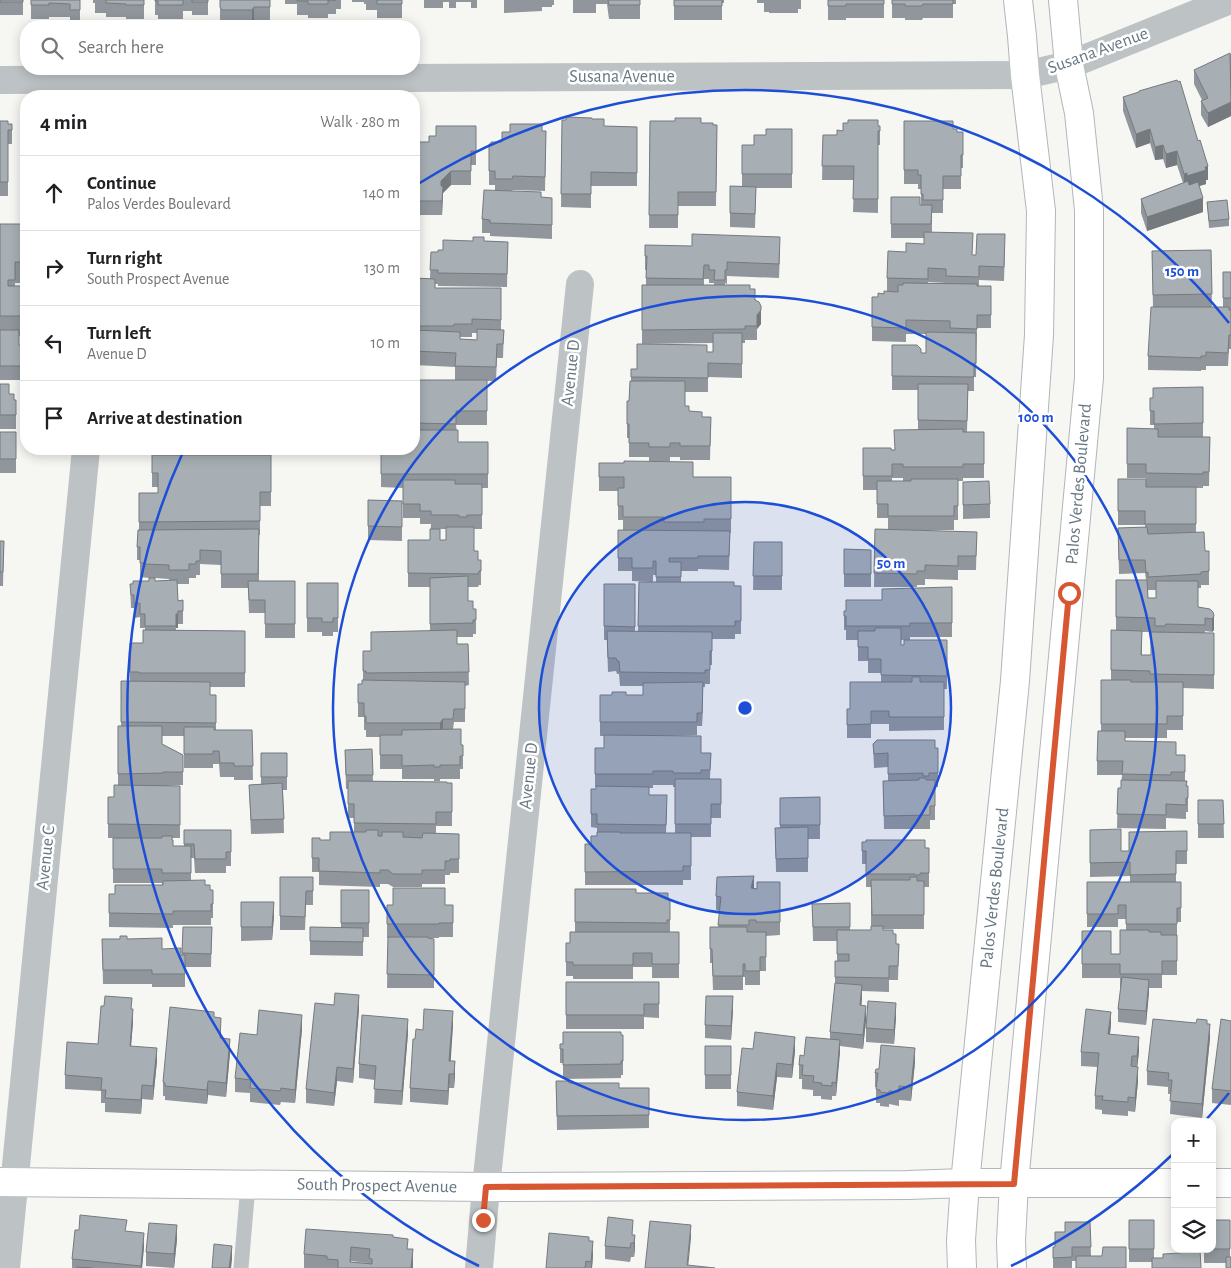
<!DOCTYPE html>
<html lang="en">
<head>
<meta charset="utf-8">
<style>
	body { margin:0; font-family:"Alegreya Sans",sans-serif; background:#f6f6f6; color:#202124 }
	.controls { position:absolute; right:15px; bottom:15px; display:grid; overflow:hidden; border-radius:10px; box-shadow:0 2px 12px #0003 }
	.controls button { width:45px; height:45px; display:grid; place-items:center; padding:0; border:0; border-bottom:1px solid #e0e0e0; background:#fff; color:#202124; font:25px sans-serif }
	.stop { position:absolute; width:15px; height:15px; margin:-11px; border:4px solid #d75733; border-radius:50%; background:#fff }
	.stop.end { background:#d75733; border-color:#fff; box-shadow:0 1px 5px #0008 }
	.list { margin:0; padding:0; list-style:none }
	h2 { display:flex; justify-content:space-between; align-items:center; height:65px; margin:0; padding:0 20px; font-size:21px }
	h2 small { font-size:16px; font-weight:400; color:#757577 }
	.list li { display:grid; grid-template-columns:32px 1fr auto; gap:15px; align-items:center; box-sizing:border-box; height:75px; padding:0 20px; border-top:1px solid #e0e0e0 }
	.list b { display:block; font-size:19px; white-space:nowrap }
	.list p { margin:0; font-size:16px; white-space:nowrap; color:#757577 }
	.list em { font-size:16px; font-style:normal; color:#757577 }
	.icon { flex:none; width:28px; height:28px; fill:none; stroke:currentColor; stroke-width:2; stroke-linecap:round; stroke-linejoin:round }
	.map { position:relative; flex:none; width:1231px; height:1268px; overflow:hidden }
	.search { position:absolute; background:#fff; box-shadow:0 2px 12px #0003; left:20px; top:20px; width:400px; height:55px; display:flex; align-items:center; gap:12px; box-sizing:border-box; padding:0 18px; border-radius:20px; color:#757577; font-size:19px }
	.panel { position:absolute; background:#fff; box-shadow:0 2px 12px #0003; left:20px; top:90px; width:400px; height:365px; border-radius:20px }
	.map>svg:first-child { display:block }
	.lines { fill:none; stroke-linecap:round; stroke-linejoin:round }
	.secondary-casing { stroke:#b0b6ba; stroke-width:30 }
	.service { stroke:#bdc2c5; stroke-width:15 }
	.minor { stroke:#bdc2c5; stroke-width:28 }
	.secondary { stroke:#fff; stroke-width:28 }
	.wall { fill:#90969b; fill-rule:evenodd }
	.shaded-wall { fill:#757a7e }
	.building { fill:#a7afb4; stroke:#757a7e; fill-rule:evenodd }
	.route { stroke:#d75733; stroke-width:6 }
	.ring { fill:none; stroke:#1d4ed8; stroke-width:2.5 }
	.labels { text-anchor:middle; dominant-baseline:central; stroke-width:5; stroke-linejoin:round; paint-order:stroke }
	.street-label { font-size:18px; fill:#677782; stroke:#fff }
	.centre { fill:#1d4ed8; stroke:#fff; stroke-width:2.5 }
	.ring-label { font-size:15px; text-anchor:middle; font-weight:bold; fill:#1d4ed8; stroke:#fff; stroke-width:5; stroke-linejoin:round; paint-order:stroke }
</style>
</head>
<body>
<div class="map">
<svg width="1231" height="1268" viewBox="0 0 1231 1268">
	<rect width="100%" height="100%" fill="#f6f6f3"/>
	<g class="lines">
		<g class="secondary-casing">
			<path id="secondary" d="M0,1182L486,1187L908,1185L965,1183H1175
				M1212,1183H1231
				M962,1268L961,1240L965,1183L1015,681L1039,335L1041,211L1025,75L1022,36L1018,0
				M1012,1268L1011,1241L1014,1183L1089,378V210L1079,113L1069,65L1063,0"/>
		</g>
		<path class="service" d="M241,1268L248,1185"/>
		<path class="minor" d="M0,80L1025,75L1069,65L1230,0
			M6,1268L86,449
			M479,1268L486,1187L580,284"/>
		<use href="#secondary" class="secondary"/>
	</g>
	<path class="wall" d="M0,0H23V15H0Z
		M31,0H80V24H70V17H49V19H31Z
		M93,0H144V19H126V17H106V13H95V3H93Z
		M155,0H208V15H192V11H183V19H158V15H155Z
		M220,0H270V20H254L252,24H222L220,20Z
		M285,0H341V9H336V14H328V18H308V15H297V4H285Z
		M352,0H402V18H377V10H366V4H364V2H352Z
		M424,0H477V8H471V2H456V8H449V2H443V8H424Z
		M504,0H554V5H552V7H542V11L504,13Z
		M573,0H640V19H609L607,4H596V13H573Z
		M674,0H724V3H722V20H674Z
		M757,0H801V9H798V13H769V12H764V3H757Z
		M828,0H884V18H846V20H828Z
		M892,0H956V4H953V18H923L922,20H905V18H892Z
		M1231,54V116L1208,127L1201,115V101L1202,100L1194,84V70Z
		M1123,97L1208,180H1206V184L1199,186L1203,212L1147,231L1141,213V199L1183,183L1177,165L1166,168L1163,159L1155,160L1150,143L1136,148L1123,111Z
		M592,119L604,126L637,127V186H591V208L561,207L562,120Z
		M0,121L8,124H12V144H8V196H0Z
		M650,121L701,123L717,125L716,206H678V228H649Z
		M904,121L953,129L957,132H963V168H961V189H943V213H932V232L972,255H976L1005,248L1004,281L979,280V286H991V328H977L976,377H974V391H968L967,432H984V478H963V481H958V520H954V530H907L977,532L976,570H958V580L925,579V585H917V587H874L875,529H888V518H877V490H863V448L895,450L918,429V390H892V345L921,353H926V334H906V342L872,341V297H878L887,291V278L906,252L924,244V238H891V197L921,205V189H918V184H904ZM928,282L946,283H928ZM892,478H903V481H911H892Z
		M476,126V165H471V185H451L443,193L442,215H416V142H429L436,136Z
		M878,126H880V145H878V213L853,212L854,180H822L823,135H837L843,131Z
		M23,127H26V209H23Z
		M792,129V188H756L755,228L730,227V186H742V145H754L766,135Z
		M546,131L545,191L513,190L512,191L541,197L552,212V239L490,236V233H482V219L495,191V185H489V144L502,142L510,132Z
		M1207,202L1229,219V226L1209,228Z
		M0,224H26V283H15V286H23L22,336H19V345H22V380H0Z
		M484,241L508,242L507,287L438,286V284H435V288H501V330H504L503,358H497L496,381H487V425H456L458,442H488V488H482V529H474V551L478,560H481V585H479L478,587H468V601L473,609H476V634H473V637H457V644H468L469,685L465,686V722H454L453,729L461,745H463V769H460V779H440V781H434V779H402V769H380V737H366V730H364V717H358V684H362L363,680V651H371L430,631V587H408V573L430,540L431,524H420V518H403V488L381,487V449H414V380H455V367L414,365V278L430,279L431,252H438ZM472,333H477V340L460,339V337H472ZM440,529H446V540H440Z
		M645,245L780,251L779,278L727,276V284L725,283V285L750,289L755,300L761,324L757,329V340H745V343H742V378L708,377V392H685V406L689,411L702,417H711L710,460H680V457H670V461H649V457H629V438H627V401H629L631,381V369H637L707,352H713V343L642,344V285H646V270H645ZM704,279H709V283H714V285H704Z
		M1211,250L1212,307H1223V272H1231V349H1229L1228,366H1206V370H1201V371L1148,370V356L1153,307L1152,251Z
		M0,384L14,400H16V429H0Z
		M1203,387V437H1184H1210L1209,486H1203V488H1196V533L1205,551H1209V585H1201V588H1198V607L1213,612L1214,630L1212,632L1205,631V633H1214V689L1183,688V730H1167V738H1125V741L1176,755H1185V781L1187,786H1188V812H1186V819L1166,818V829L1117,828L1118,788H1121L1122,775H1097V761L1101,731V680H1111V630L1116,631V580H1146L1145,573L1119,574L1118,528L1145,527V525H1118V479H1146V478H1127V428L1154,429V425H1150V398H1153ZM1147,586H1148V590H1156V598H1148ZM1142,632H1155L1151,655H1142Z
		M0,432H16V473H0Z
		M155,449H253L252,455H271V506H260V535H259V581H295V638H265V613H249L248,588H221V565L200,564V575H196V578H189V584H177L178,601L183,600V624H178V628H176V630L245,631V687H210V695H216V730H252L253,780H234V777H220L219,764H213V768H184V736H162V744L183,755V785H163L180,786V838H172L173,846H184V830H231V866H226V873H195L194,858H191V881L205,885L210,890H213V918H211V925H173V928L109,927V894H115L162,885V883H113V869L162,838H108V797H114L118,785V726H121V681H130V643H143L145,630V628H140V617L134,618V608H131L130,584L149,581V578L140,577V560H137V547L139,530V493H158V487H152V455H155ZM155,578L169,579V581H155Z
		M599,463L693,477H731V533H730L729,570L698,569V571H681V582L741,586V634H735V639H712V665H710V684H705V687H703L702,726H697V735L655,736L701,753H711L710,779H721V818H711V837H691V880H683V885H585V844H591L597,836V828L591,827V789H596V787H595V748H604V736H600V695H643V686H620L619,674H617L616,671L608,672L607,640H604V584H635V631H638L639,582H653L632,581V571H618V530H623V520H618V491H599ZM653,575H656V582H653ZM653,785H673V787H675V833H666L667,809L649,795V788H653Z
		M963,482L990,504V518L963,519Z
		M368,500L402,501V541L368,540Z
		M0,541H4L3,586H0Z
		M754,542H782V590H753Z
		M844,549L871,550V587H844Z
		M307,583H338V632H333V636H322V632H307Z
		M952,587V637H910V640H947V689H944V730L889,731V724H871V738H847V709H850L881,682V673H868V661H858V640H846V630H844V611H846V600H882ZM901,640H904V645H901Z
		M873,744L938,748V787H935V820H930V829H884L883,781H888V767L874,768Z
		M372,749L373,781L452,783V826H436V833L459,834V873H450V875H445V884H422V887H393L388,884H380V887L319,885V872H312V838L320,840H330L354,832V818H348V789H346L345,750Z
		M261,753H287V790H283L284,833L251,834L249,785L261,784Z
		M820,797V839H808V872H776L775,828H780V798Z
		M1198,800H1223L1224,838H1198Z
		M1090,830L1121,851H1129L1187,831V864H1176V882H1181V922H1177V975H1162V988H1149L1146,1025L1118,1022V1009L1121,988H1120V978H1082V931L1111,954H1120L1126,930V919H1118V927H1087V882H1130V876L1090,877Z
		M862,842L929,848V887H924V929H883V930L893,934L896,944H899L898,980H889V992L862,991L861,1005L866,1020L863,1049L840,1046L836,1096H832V1100L821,1099V1096H813V1090L802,1089V1079H799V1065L804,1056L830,1039V1032L835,983V961H837V941H813L812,904L850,903V930H871V887H866V864H862Z
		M280,877H313V905H306L305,930H280Z
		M780,882V935L766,936V971H760V985H745V977H743V990H713L712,963H710V927H718L720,911L716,910V896L754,888L757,889Z
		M575,889L636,893L670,900V932H679V978H652V967H633V979H573V976H566V943H570L575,932Z
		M341,890H369V937H363V956L310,955V927L341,928Z
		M241,902L274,916L272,940L241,941Z
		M387,905H453V937H439V938H428L434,939V988H387L388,938H387Z
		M183,927H212L211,967H185V987H152V984H103L102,939H127L182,955Z
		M566,982H659V1018L644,1017V1029H566Z
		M132,1009L133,1022L131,1046L157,1061L153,1100L142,1099L141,1114L105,1112V1103H101V1091L65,1089V1075L98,1044Z
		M359,1009L353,1083L337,1081L334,1106L306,1103V1089Z
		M733,1010L731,1040L705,1038V1025Z
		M214,1017L221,1032V1038L230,1053L226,1097L208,1095L207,1104L165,1100V1096H163V1082Z
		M896,1017L894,1044L866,1042V1028Z
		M1231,1021V1105L1212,1103V1089Z
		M1196,1023L1207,1024L1210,1038L1202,1118L1170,1114L1171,1094H1168V1087L1147,1085V1071Z
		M453,1025L450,1061L455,1075L454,1088H449L448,1105L410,1102V1088L415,1039L423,1030Z
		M1111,1025L1110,1034L1139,1051L1137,1067L1138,1081L1135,1112L1128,1111V1116L1102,1114V1110L1095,1109V1096L1097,1067L1081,1066V1052Z
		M302,1029L295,1103L281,1102L280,1105L250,1102V1093L235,1092V1078L257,1035Z
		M408,1033L402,1105L374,1103L375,1080L359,1078V1064Z
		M621,1035H623V1075H621V1078L563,1079V1063H560V1044Z
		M705,1046H731V1089H705Z
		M753,1049L795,1051L792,1078L777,1077L773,1110L737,1106V1092Z
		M915,1062L911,1101L899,1100V1106L889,1104V1107L880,1106V1103H876V1087H875V1073L879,1069Z
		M556,1081L569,1083L619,1088H649V1128L557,1130Z
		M1129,1220H1154V1258L1152,1262H1129Z
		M1230,1220V1257L1226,1263H1204V1249Z
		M1090,1222L1091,1256L1126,1268L1076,1261H1072V1268H1053V1247H1055L1065,1232Z
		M127,1231L144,1247L142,1268H72V1259Z
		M633,1235L635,1248L634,1257H631L630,1262L605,1259V1246Z
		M393,1237L408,1249L413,1263V1268H304V1254ZM351,1261L369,1263L351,1262Z
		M177,1239L174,1268L146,1266V1252Z
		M589,1241L593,1255L592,1268H546Z"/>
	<path class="shaded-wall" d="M254,7V20L252,24V10Z
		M1231,102V116L1208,127V113Z
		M1150,129V143L1136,148V134Z
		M1163,145V159L1155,160V147Z
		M1177,151V165L1166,168V154Z
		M1208,166V180H1206V184L1187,190V176Z
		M451,171V185L443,193L442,215L441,181Z
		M1187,173V187L1184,188V174Z
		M1203,198V212L1147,231V217Z
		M761,310V324L757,329V315Z
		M176,614H178V628H176Z
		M1214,616V630L1212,632V619Z
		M703,682V696L702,726V713Z
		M443,719V733L440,737V723Z
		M754,876V890L751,888Z
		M274,902V916L272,940V927Z
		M1149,980V993L1146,1025V1011Z
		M862,985V999L860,1019V1005Z
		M359,995V1009L353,1083V1069Z
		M733,996V1010L731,1040V1026Z
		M896,1003V1017L894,1044V1030Z
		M866,1006V1020L863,1049V1035Z
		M133,1009V1022L130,1059V1046Z
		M453,1011V1025L448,1105L449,1061Z
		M1111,1012V1025L1108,1048V1034Z
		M302,1015V1029L295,1103V1090Z
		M221,1018V1032L220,1052V1038Z
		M408,1019V1033L402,1105V1091Z
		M1210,1024V1038L1202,1118V1104Z
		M795,1037V1051L792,1078V1065Z
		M1139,1037V1051L1137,1070V1056Z
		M230,1039V1053L226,1097V1083Z
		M840,1040V1053L836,1096V1083Z
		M157,1048V1061L153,1100V1086Z
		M915,1048V1062L911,1101V1087Z
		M455,1061V1075L454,1088V1074Z
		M777,1063V1077L773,1110V1096Z
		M337,1067V1081L334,1106V1093Z
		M1138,1067V1081L1135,1112V1098Z
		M208,1081V1095L207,1104V1090Z
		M142,1085V1099L141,1114V1100Z
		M177,1225V1239L174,1268V1254Z
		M691,1225V1238L688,1268H687Z
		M144,1233V1247L142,1268H141Z
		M635,1235V1248L634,1257V1243Z
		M593,1241V1255L592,1268H591Z
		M232,1246V1260L231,1268H229Z
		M413,1249V1268H411Z"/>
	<path class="building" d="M0,0H23V2H0Z
		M31,0H80V10H70V4L49,3V5H31Z
		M106,0H144V5H126V4L106,3Z
		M155,0H183V5H158V1H155Z
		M192,0H208V2H192Z
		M220,0H270V7H254L252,10H222L220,7Z
		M297,0H336H328V4H308V1H297Z
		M377,0H402V4H377Z
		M608,0H640V5H609Z
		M674,0H722V6H674Z
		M828,0H884V4H846V6H828Z
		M892,0H953V4H923L922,6H905V4H892Z
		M1230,53L1231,102L1208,113L1201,101L1208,98L1194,70Z
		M1177,80L1178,82L1180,81L1198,141L1200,140L1208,166L1205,167L1206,170L1187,176V173L1184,174L1177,151L1166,154L1163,145L1155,147L1150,129L1136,134L1123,97L1139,92V91Z
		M566,117L592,118V119H604V126L637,127V173L591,172V194H561L562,120H566Z
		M675,118H701V123H713V125H717L716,192H678V215H649L650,121H675Z
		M848,120H878V126H880V131H878V199H853L854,166H822L823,135H837V130L843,131V123H848Z
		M0,121H8V124H12V130H8V182H0Z
		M904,121H953V129H957V132H963V155H961V176H943V200H923V194H921V175H918V170H904Z
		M510,124H542V131H546L545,177L513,176L512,179H495V171H489V144H491V142H502V132H510Z
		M436,126H476V151H471V171H451L441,181V186H443L442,201H416V142H429V136H436Z
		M23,127H26V195H23Z
		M766,129H792V174H742V145H754V135H766Z
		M1188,181L1189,185L1198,182L1203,198L1147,217L1141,199Z
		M730,186L756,187L755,214L730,213Z
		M484,190L541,192V197L552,198V225L490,223V220L482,219Z
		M891,197H920V205H932L931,224H891Z
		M1227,200L1229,219L1209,221L1207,202Z
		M0,224H26V262H15V280H8V286H23L22,316H0Z
		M924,232L973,233L972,255H976L977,234H1005L1004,267L979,266V277L946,276V269L928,268V279L887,278L888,251L906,252V243L924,244Z
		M692,234L780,237L779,264L727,262V270H725V280H714L715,270H709V265H704L703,279L646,278L647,256H645V245L692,246Z
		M473,237H484V241L508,242L507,274L438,273V270H430L431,252H438V250H443V240L473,241Z
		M1211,250L1212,294L1153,295L1152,251Z
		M1223,272H1231V298H1223Z
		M414,278L435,279V288H501V320L472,319V324H454V326H414Z
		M903,283L977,284V286H991V315H977V329L950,328V321L906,320V328L872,327V297H878V293L884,294V291L898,292V285H903Z
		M642,285H750V289H755V300L759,302L761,306V310L757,315V326H745V329L642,330Z
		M1151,307H1229V310H1231V335H1229L1228,353L1206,352V356H1201V358L1148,356Z
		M477,329L504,330L503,344H497L496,367L455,366L456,353L414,351V330L460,332V339L477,340Z
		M0,330H19V345H22V366H0Z
		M926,332L976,333V363H974V377L892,376V345H917L921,349V353H926Z
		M713,333H742V364L708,363V378L631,377V369H637V344L707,345V352H713Z
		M414,380H487V411H456V424L414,423Z
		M630,381H685V406H689V411L702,412V417H711L710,446H680V443H670V447H649V443H629V424H627V401H629Z
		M0,384H9V394H14V400H16V415H0Z
		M918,384H968L967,421L918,420Z
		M1203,387V423L1154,424V411H1150V398H1153V388Z
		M1127,428L1158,429V437H1210L1209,472H1203V474L1146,473V464H1127Z
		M963,429V432H984V464H963V467H903V464H892V476H863V448H891V450H895L894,430Z
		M414,430H458V442H488V474H381V449H414Z
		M0,432H16V459H0Z
		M152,455H271V492H260V521L139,522V493H158V473H152Z
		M624,461L693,462V477H731V519H704V522H664V517H623V506H618V488H624V477H599V463H624Z
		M911,479H958V506H954V516H888V504H877V481H911Z
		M1118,479H1146V487H1196V524H1145V511H1118Z
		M403,480H455V484H482V515H467V517H459V515H431V511H420V504H403Z
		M989,481L990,504L963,505V482Z
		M368,500L402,501V527L368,526Z
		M446,527H474V551H478V560H481V571H479L478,574L408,573V540H430V529H440V540H446Z
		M1147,527L1148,534L1204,532L1205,551H1209V571L1201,572V574L1148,577V572L1146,573L1145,560H1119L1118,528Z
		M259,529L258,574H221V551L200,550V561H196V564H189V570H169V565L144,564V563H140V547H137L138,530Z
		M875,529L977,532L976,556H958V566L925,565V571H917V574L874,573Z
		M618,530L730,531L729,556H698V558H669V562H681V577H656V561H653V568H632V558H618Z
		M0,541H4L3,572H0Z
		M754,542H782V576H753Z
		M844,549L871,550V574H844Z
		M468,576V601H473V609H476V620H473V623L430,624V578Z
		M149,578H155V581L177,580L178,601L183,600V611H178V614H176V626H145V614H140V603L134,604V595H131L130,584H133V581H149Z
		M1116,580H1147L1148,598H1156V581H1198V607L1210,609L1213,612L1214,616L1212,619L1205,618V625L1166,624L1165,626H1155V618L1116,617Z
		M248,581H295V624H265V600H249Z
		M639,582H734V586H741V621H735V626H638Z
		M307,583H338V618H333V622H322V618H307Z
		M604,584H635V627L604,626Z
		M952,587V623H910V626H846V616H844V611H846V600H882V589Z
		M875,628H901V645H904V640H947V676L881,675V659H868V647H858V631H875Z
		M143,630L245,631V673H139V672H130V643H143Z
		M457,630V644H468L469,672L366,673V671H363V651H371V632Z
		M1111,630L1142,631L1141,655H1151V632L1214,633V675L1150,674V671L1111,670Z
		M607,631L712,632V651H710V670H705V673L620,672L619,661H617L616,658H608Z
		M912,677H920V682H944V717H889V711H871V724L847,725V709H850V682H912Z
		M362,680L465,682V709H454L453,719H443L440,723H366V716H364V703H358V684H362Z
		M1101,680H1131V682H1183V716H1167V724H1101Z
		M121,681L210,682V695H216V723L121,722Z
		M703,682L702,713H697V722H600V695H612V692H626V695H643V683Z
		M118,726H162V744L183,755V772H163V773L118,774Z
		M184,727H214V730H252L253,766H234V763H220L219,751H213V754H184Z
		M461,729V745H463V756H460V765H440V767H434V765L402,766V755H380V735H402V730Z
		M1098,731H1125V741L1176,742V755H1185V772H1171V775L1122,774L1123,761H1097Z
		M604,735L701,736V753H711L710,770H701V773H673V771H653V774H595V748H604Z
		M877,740H935V748H938V773H929V776H923V773L888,774V753L874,754L873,744Z
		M372,749L373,775H346L345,750Z
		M261,753H287V777H261Z
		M919,778H926V780H935V806H930V815L884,816L883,781L919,780Z
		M675,779H721V804H711V824H675Z
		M1121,780L1187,781L1186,786H1188V798H1186V805L1166,804V815L1117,814L1118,788H1121Z
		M348,781L447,782V783H452V812H436V824L354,823V804H348Z
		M282,783L284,819L251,820L249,785Z
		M114,785L180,786V825L108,824V797H114Z
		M596,786L649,787V795H667L666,825L597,824V814H591V789H596Z
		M820,797V825H780V798Z
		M1198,800H1223L1224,824H1198Z
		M808,827V858L776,859L775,828Z
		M1121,829V851H1129V832L1187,831V851H1176V874L1130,875V862L1090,863V830Z
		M184,830H231V852H226V859H195L194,844H184Z
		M366,830H378V836H382V832H403V837L422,838L423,833L459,834V859H450V861H445V870H422V874H393L388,870H380V873L319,871V858H312V838H320V840H330V832H366Z
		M597,832H620V833H691V866H683V871L585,872V844H591V836H597Z
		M162,836H172V840H173V846H191V873H162V869H113V838H162Z
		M866,840H925V848H929V873H920V875H915V874H866V851H862V842H866Z
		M754,876L751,888L757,889V882H780V922H756V920H749V925H718L721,897L716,896L717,877Z
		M280,877H313V891H306L305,917L280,916Z
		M910,877H917V881H924V915H872L871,880H910Z
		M205,880V885H210V890H213V904H211V911H173V914L109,913V894H115V885H163V881Z
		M1087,882H1181V908H1177V924H1126V905H1118V914H1087Z
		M393,888H445V905H453V923H439V924H387V905H393Z
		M575,889H636V893H668V900H670V920H667V923L575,922Z
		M341,890H369V923H341Z
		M241,902H274L272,927H241Z
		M850,903V927H813L812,904Z
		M871,926H883V930H893V934H896V944H899L898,966H889V978L835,977V961H849V954H837V930H871Z
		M183,927H212L211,954L182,953Z
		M310,927L363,928V942L310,941Z
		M710,927H747V932H766V957H760V971H745V964H743V976H713L712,949H710Z
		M1120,930H1149V932H1161V935H1177V961H1162V974H1120V964H1082V931H1111V954H1120Z
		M570,932H679V964H652V953H633V965H573V962H566V943H570Z
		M120,936H127V939L162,938V949L181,948V955H185V974H152V970H103L102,939H120Z
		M388,937H428V938L434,939V975L387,974Z
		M1122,977L1149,980L1146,1011L1118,1009Z
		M566,982H659V1004H644V1015H566Z
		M835,983L862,985L860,1005L866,1006L863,1035L830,1032Z
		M335,993L359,995L353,1069L337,1067L334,1093L306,1089L315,1003L334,1005Z
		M105,996L132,998L131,1009H133L130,1046L157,1048L153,1086L142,1085L141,1100L105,1098L106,1090H101L102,1078L65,1075L67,1042L98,1044L101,1006H104Z
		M706,996H733L731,1026L705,1025Z
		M868,1001L896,1003L894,1030L866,1028Z
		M170,1007L214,1012V1017L221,1018L220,1038L230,1039L226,1083L208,1081L207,1090L165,1086V1083L163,1082Z
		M424,1009L453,1011L449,1061H455L454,1074H449L448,1091L410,1088L413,1039H415L416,1029L423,1030Z
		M1086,1009L1111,1012L1108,1034L1139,1037L1137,1056H1132L1131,1066L1138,1067L1135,1098L1128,1097V1102L1102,1100L1103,1096H1095L1099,1053L1081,1052Z
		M259,1010L302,1015L295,1090L281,1088L280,1091L250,1088L251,1080L235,1078L240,1033L257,1035Z
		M362,1015L408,1019L402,1091L374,1089L376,1066L359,1064Z
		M1153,1019L1196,1023L1197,1019L1207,1020V1024H1210L1202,1104L1170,1101L1172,1080H1168L1169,1073L1147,1071Z
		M1221,1019L1231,1021V1091L1212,1089Z
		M563,1032H621V1035H623V1061H621V1064L563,1065V1049H560V1044H563Z
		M755,1032L795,1037L792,1065L777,1063L773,1096L737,1092L742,1048L753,1049Z
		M806,1037L840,1040L836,1083L832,1082V1086L821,1085L822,1083L813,1082L814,1076L802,1075L803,1065H799L800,1055L804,1056Z
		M881,1045L915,1048L911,1087L899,1086V1092L889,1091V1093L880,1092V1090L876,1089L878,1073H875L876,1069H879Z
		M705,1046H731V1075H705Z
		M556,1081H568L569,1083H619V1088H649V1115L557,1116Z
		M80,1215L127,1220L125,1231L144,1233L141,1266L72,1259L75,1230H79Z
		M608,1217L633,1220L632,1235H635L634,1243H631L630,1248L605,1246Z
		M1129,1220H1154V1249H1129Z
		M1212,1220H1230V1249H1204H1212Z
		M650,1221L691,1225L687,1265L715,1268H645Z
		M1065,1222H1090L1091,1247H1072V1257L1053,1258V1247H1055V1232H1065Z
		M149,1223L177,1225L174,1254L146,1252Z
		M306,1229L393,1235V1237L408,1239L407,1249H413L411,1268H338V1260L327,1259V1256L304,1254ZM351,1247L370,1249L369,1258L372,1259V1264L350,1262Z
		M549,1233L589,1237V1241H593L591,1262L586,1261L585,1268H546Z
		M214,1244L232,1246L229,1268H212Z
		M1103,1247H1126V1268H1076V1256H1102Z
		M1181,1249H1200L1201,1268H1152V1258H1163V1254L1181,1253Z
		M1226,1257H1231V1268H1226Z
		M77,1267L92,1268H77Z"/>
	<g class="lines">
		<path class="route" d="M483,1220L486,1187L1014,1184L1069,593"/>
	</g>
	<circle cx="745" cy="708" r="206" fill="#1d4ed8" fill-opacity=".12"/>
	<g class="ring">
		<circle cx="745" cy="708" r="206"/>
		<circle cx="745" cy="708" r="412"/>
		<path d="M1229 1093A618 618 0 0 1 1204 1122M1174 1153A618 618 0 0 1 1011 1266M479 1266A618 618 0 0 1 183 452M418 184A618 618 0 0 1 1229 323"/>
	</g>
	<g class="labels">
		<g class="street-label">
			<text transform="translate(1098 51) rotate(-20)">Susana Avenue</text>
			<text x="622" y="77">Susana Avenue</text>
			<text transform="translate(571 373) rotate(-84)">Avenue D</text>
			<text transform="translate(1079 484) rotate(-85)">Palos Verdes Boulevard</text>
			<text transform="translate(529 776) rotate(-84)">Avenue D</text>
			<text transform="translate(46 858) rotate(-84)">Avenue C</text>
			<text transform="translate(995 888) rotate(-84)">Palos Verdes Boulevard</text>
			<text transform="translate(377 1186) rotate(1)">South Prospect Avenue</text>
		</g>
	</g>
	<circle cx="745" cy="708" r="8" class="centre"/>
	<g class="ring-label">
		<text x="1182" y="276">150 m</text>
		<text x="1036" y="422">100 m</text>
		<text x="891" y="568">50 m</text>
	</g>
</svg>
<div class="controls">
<button>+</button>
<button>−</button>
<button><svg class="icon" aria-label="layers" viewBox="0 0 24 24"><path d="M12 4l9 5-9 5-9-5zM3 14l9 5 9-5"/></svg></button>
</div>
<div class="stop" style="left:1069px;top:593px"></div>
<div class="stop end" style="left:483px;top:1220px"></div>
<div class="search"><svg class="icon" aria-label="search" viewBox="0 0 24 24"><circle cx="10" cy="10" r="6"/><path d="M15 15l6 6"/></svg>Search here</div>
<section class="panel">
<h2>4 min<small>Walk · 280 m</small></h2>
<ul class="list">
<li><svg class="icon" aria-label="ahead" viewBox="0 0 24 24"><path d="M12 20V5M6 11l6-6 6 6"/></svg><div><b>Continue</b><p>Palos Verdes Boulevard</p></div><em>140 m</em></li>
<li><svg class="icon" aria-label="right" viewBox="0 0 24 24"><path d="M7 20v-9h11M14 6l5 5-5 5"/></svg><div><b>Turn right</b><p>South Prospect Avenue</p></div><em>130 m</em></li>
<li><svg class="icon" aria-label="left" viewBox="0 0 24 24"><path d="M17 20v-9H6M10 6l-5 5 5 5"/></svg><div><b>Turn left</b><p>Avenue D</p></div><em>10 m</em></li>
<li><svg class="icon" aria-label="arrive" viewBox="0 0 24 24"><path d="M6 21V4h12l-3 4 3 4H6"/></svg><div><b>Arrive at destination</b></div></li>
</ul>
</section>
</div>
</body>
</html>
